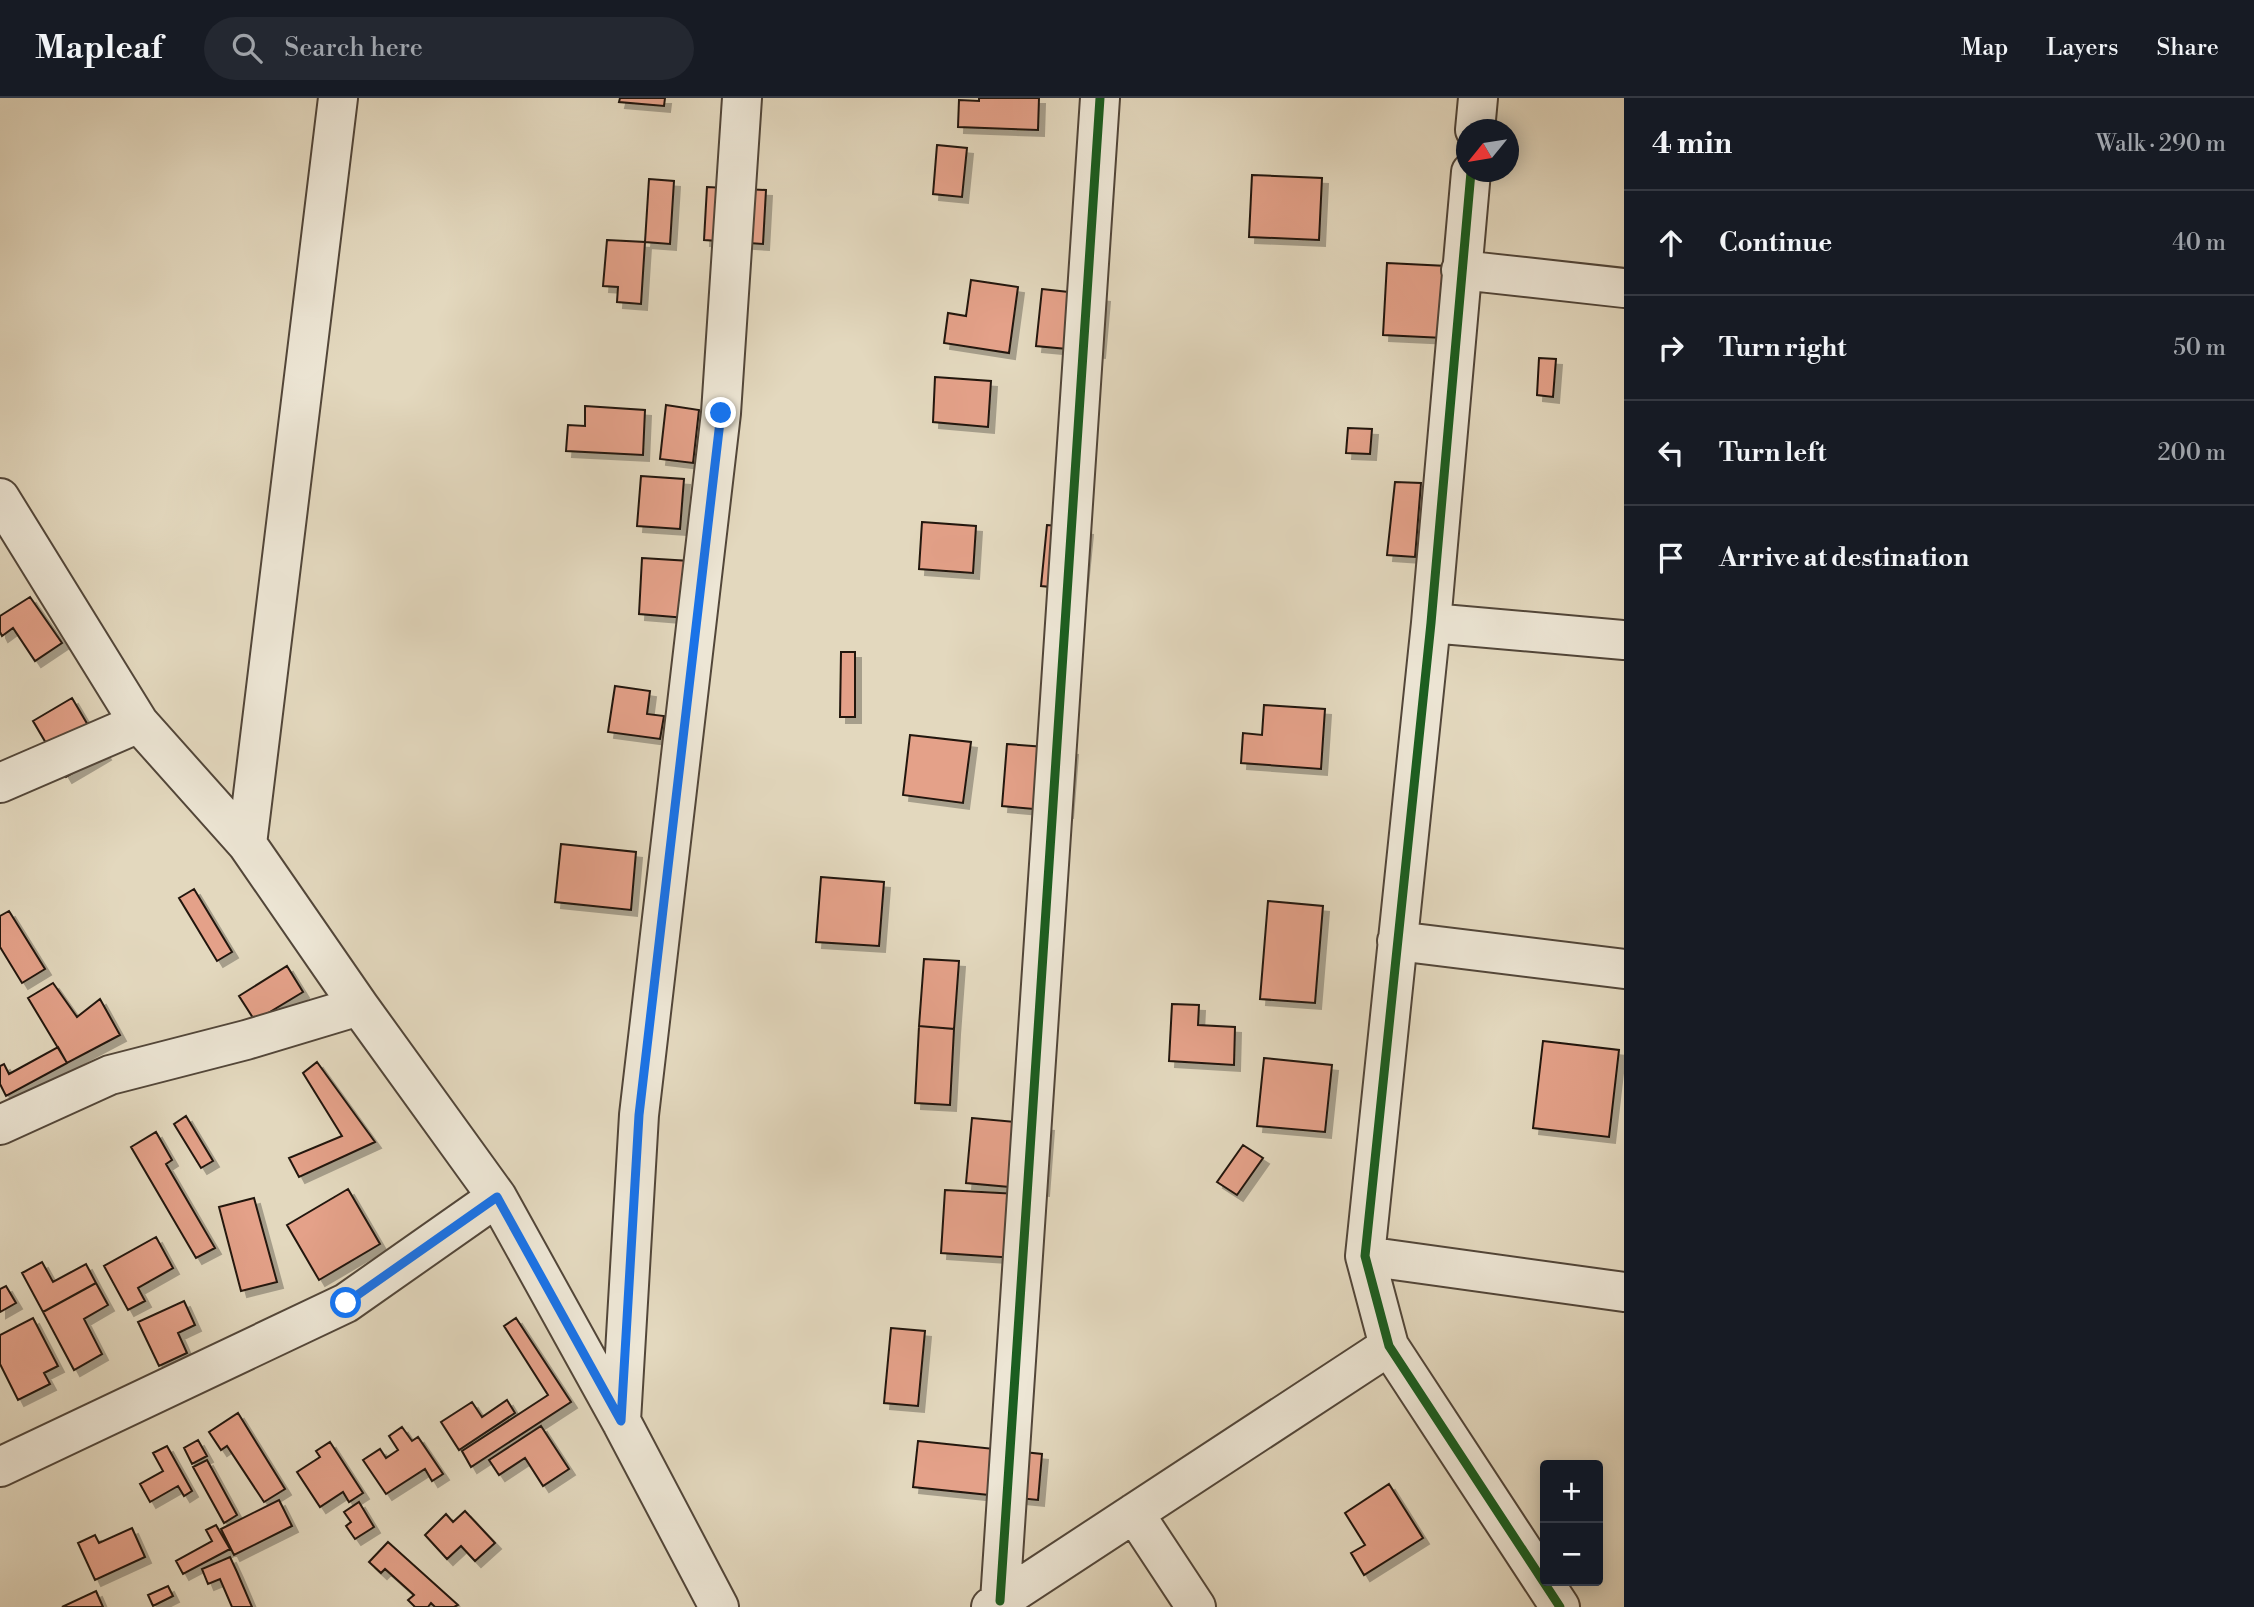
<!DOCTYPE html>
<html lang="en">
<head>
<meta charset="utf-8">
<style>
	body { margin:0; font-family:"Libre Bodoni",serif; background:#242831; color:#f1f3f6 }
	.controls { position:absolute; right:21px; bottom:21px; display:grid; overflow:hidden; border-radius:7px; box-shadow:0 4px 18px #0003 }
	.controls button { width:63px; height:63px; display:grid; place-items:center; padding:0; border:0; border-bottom:2px solid #363941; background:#171b24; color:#f1f3f6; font:35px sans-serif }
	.compass { position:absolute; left:1456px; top:21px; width:63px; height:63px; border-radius:50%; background:#171b24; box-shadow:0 4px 18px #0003; rotate:240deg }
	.stop { position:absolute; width:21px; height:21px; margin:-16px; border:5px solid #1a73e8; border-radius:50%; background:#fff }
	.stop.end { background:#1a73e8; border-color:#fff; box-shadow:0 2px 7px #0008 }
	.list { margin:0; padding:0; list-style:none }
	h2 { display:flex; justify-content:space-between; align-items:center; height:91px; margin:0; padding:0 28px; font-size:30px }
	h2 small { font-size:23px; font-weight:400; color:#9ea1a6 }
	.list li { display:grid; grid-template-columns:46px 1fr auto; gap:21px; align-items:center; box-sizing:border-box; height:105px; padding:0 28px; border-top:2px solid #363941 }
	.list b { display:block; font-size:26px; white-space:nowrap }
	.list em { font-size:23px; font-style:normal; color:#9ea1a6 }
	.icon { flex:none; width:38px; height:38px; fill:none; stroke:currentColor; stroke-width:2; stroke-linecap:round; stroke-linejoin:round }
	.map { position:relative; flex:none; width:1624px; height:1509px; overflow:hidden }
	header { display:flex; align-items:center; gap:42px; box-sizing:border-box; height:98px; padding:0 35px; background:#171b24; border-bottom:2px solid #363941 }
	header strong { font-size:33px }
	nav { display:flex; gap:38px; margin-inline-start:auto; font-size:24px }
	.search { width:490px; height:63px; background:#242831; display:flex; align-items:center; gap:18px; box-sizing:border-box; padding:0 24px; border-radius:38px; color:#9ea1a6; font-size:26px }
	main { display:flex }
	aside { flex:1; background:#171b24 }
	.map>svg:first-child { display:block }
	.building { fill:#e4a189; stroke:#21150d; stroke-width:2; filter:url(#shadow) }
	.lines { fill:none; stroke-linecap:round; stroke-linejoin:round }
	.minor-casing { stroke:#524639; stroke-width:42 }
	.minor { stroke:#ede6d5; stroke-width:38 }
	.cycleway-casing { stroke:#ede6d5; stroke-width:13 }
	.cycleway { stroke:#1b5e20; stroke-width:9 }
	.route { stroke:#1a73e8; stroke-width:9 }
</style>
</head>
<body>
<header>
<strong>Mapleaf</strong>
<div class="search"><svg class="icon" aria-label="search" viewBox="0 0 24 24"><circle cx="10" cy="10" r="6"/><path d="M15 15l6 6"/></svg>Search here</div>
<nav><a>Map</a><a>Layers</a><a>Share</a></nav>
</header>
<main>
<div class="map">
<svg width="1624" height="1509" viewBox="0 0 1624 1509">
	<defs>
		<filter id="shadow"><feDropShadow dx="6" dy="6" stdDeviation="0" flood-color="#0004"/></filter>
	</defs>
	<rect width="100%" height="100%" fill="#e3d8be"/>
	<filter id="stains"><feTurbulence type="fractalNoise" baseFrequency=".00286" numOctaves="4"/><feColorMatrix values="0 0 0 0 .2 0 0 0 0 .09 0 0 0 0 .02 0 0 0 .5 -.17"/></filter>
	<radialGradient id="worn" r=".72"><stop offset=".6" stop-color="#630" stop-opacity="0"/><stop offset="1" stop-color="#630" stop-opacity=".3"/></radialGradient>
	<path class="building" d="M620,0H665L664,8L619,4Z
		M979,0H1039L1038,32L958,29L959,2L979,3Z
		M937,47L967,50L962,99L933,96Z
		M1252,77L1322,80L1319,142L1249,139Z
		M649,81L674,83L670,146L645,144Z
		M707,89L766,92L763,146L704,142Z
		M607,142L645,144L641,206L617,204L618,189L603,188Z
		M1387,165L1447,168L1444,240L1383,237Z
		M971,182L1018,189L1009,255L944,245L948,215L966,218Z
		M1042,191L1104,198L1099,254L1036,248Z
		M1539,260L1556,261L1553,299L1537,297Z
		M935,279L991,283L988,329L933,324Z
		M666,307L699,312L693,365L660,361Z
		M585,308L645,312L643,357L566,353L568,327L585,328Z
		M1348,330L1372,331L1370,356L1346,355Z
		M641,378L684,381L680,431L637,428Z
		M1395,384L1421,385L1415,459L1387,457Z
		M922,424L976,428L973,475L919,471Z
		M1047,427L1087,431L1081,492L1041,488Z
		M642,460L690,463L686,520L639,516Z
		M30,499L62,545L35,563L13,530L2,538L0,534V518Z
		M841,554H855V619H840Z
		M615,588L650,593L647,616L664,618L660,641L608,634Z
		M72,600L105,656L66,679L33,623Z
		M1264,607L1325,611L1321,671L1241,665L1243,635L1262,637Z
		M910,637L971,644L963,705L903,697Z
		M1007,646L1072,651L1067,714L1002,708Z
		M561,746L636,754L631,812L555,804Z
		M821,779L884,784L879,848L816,844Z
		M194,791L232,854L217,863L179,800Z
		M1268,803L1323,808L1315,905L1260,901Z
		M9,813L45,871L22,885L0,849V818Z
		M924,861L959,863L954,931L919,928Z
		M287,868L303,894L255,923L239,898Z
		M53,885L77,919L100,901L120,937L67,965L28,900Z
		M1172,906L1199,907L1198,927L1235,929L1234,967L1169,963Z
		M919,928L954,931L950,1007L915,1005Z
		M1543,943L1619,952L1609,1039L1533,1030Z
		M58,949L67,965L6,998L0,986V968L4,966L9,976Z
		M1264,960L1332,967L1325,1034L1257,1028Z
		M317,964L375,1044L299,1079L289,1060L342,1038L303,975Z
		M186,1018L213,1063L201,1070L174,1026Z
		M972,1020L1048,1027L1043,1092L966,1085Z
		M156,1034L172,1062L166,1066L215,1150L196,1160L131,1049Z
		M1243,1047L1263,1060L1237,1097L1217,1084Z
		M348,1091L380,1146L319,1182L287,1127Z
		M945,1092L1020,1096L1016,1160L941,1155Z
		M254,1100L277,1184L241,1193L219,1109Z
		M156,1139L173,1170L138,1190L145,1203L128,1212L104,1168Z
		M42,1164L53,1184L86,1166L96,1185L43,1214L22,1175Z
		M96,1185L108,1207L84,1221L102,1256L74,1272L43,1214Z
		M6,1188L16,1205L0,1214V1191Z
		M184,1203L195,1227L178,1235L187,1255L159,1268L138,1224Z
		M33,1220L58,1268L44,1275L50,1286L18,1302L0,1266V1237Z
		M516,1220L571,1304L471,1369L462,1353L548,1297L504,1228Z
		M891,1230L925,1233L918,1308L884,1305Z
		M507,1302L515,1315L459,1352L441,1324L472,1304L482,1319Z
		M238,1315L285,1391L264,1404L227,1348L221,1352L209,1334Z
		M541,1328L569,1371L543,1388L525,1360L499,1377L489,1362Z
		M402,1329L412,1343L418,1339L443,1376L432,1383L425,1371L386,1396L363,1362L380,1351L386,1360L398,1352L389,1338Z
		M198,1342L207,1358L192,1366L184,1350Z
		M918,1343L1042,1356L1038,1402L913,1389Z
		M330,1344L363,1395L349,1404L343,1394L320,1409L297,1374L320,1359L316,1353Z
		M167,1348L192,1393L184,1398L178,1388L150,1404L140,1386L163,1373L153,1355Z
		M207,1362L237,1417L224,1425L193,1369Z
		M1389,1386L1423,1440L1364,1477L1351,1455L1365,1447L1345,1415Z
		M279,1402L292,1428L234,1457L221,1431Z
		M359,1404L374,1429L355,1441L346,1428L351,1424L344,1414Z
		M465,1413L495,1445L475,1463L461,1448L447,1461L425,1437L446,1416L453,1424Z
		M216,1427L230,1451L183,1476L176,1463L212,1443L206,1432Z
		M132,1430L145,1459L95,1482L78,1445L95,1437L99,1445Z
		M388,1444L458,1507L454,1509H435L431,1505L428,1509H415L408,1502L414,1497L385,1471L381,1475L369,1464Z
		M230,1459L237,1474L252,1509H232L220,1481L208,1486L202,1471Z
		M168,1488L173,1498L153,1508L148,1497Z
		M96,1493L103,1509H62Z"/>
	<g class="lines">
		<g class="minor-casing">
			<path id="minor" d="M1475,32L1478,0
				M1471,74L1431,525L1365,1158L1389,1248L1560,1509
				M1461,172L1624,190
				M0,400L139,625L247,746L359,908L497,1099L621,1323L719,1509
				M1431,525L1624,542
				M0,685L139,625
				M247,746L338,0
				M1397,843L1624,871
				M0,1027L110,977L246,942L359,908
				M1365,1158L1624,1194
				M621,1323L639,1017L721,315L742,0
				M0,1369L346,1205L497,1099
				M1134,1415L1196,1509
				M1000,1503L1100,0
				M991,1509L1389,1248"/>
		</g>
		<use href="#minor" class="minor"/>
		<g class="cycleway-casing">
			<path id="cycleway" d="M1471,74L1431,525L1365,1158L1389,1248L1560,1509
				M1000,1503L1100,0"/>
		</g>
		<use href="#cycleway" class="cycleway"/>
	</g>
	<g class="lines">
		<path class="route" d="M346,1205L497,1099L621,1323L639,1017L721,315"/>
	</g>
	<rect width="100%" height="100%" filter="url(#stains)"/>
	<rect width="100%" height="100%" fill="url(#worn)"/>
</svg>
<div class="controls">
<button>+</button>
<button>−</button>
</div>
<svg class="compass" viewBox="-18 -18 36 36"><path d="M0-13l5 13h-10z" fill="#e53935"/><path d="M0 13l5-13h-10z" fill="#9ea1a6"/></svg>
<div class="stop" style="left:346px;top:1205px"></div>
<div class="stop end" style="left:721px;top:315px"></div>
</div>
<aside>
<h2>4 min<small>Walk · 290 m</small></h2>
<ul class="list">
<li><svg class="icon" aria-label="ahead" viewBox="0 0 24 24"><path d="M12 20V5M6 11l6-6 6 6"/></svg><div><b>Continue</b></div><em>40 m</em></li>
<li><svg class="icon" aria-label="right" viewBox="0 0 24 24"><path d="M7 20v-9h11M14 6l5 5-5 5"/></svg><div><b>Turn right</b></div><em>50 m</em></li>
<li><svg class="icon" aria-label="left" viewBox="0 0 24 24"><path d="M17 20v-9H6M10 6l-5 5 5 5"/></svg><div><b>Turn left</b></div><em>200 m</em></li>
<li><svg class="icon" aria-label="arrive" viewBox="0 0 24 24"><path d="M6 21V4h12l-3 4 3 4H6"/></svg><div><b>Arrive at destination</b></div></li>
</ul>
</aside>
</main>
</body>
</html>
